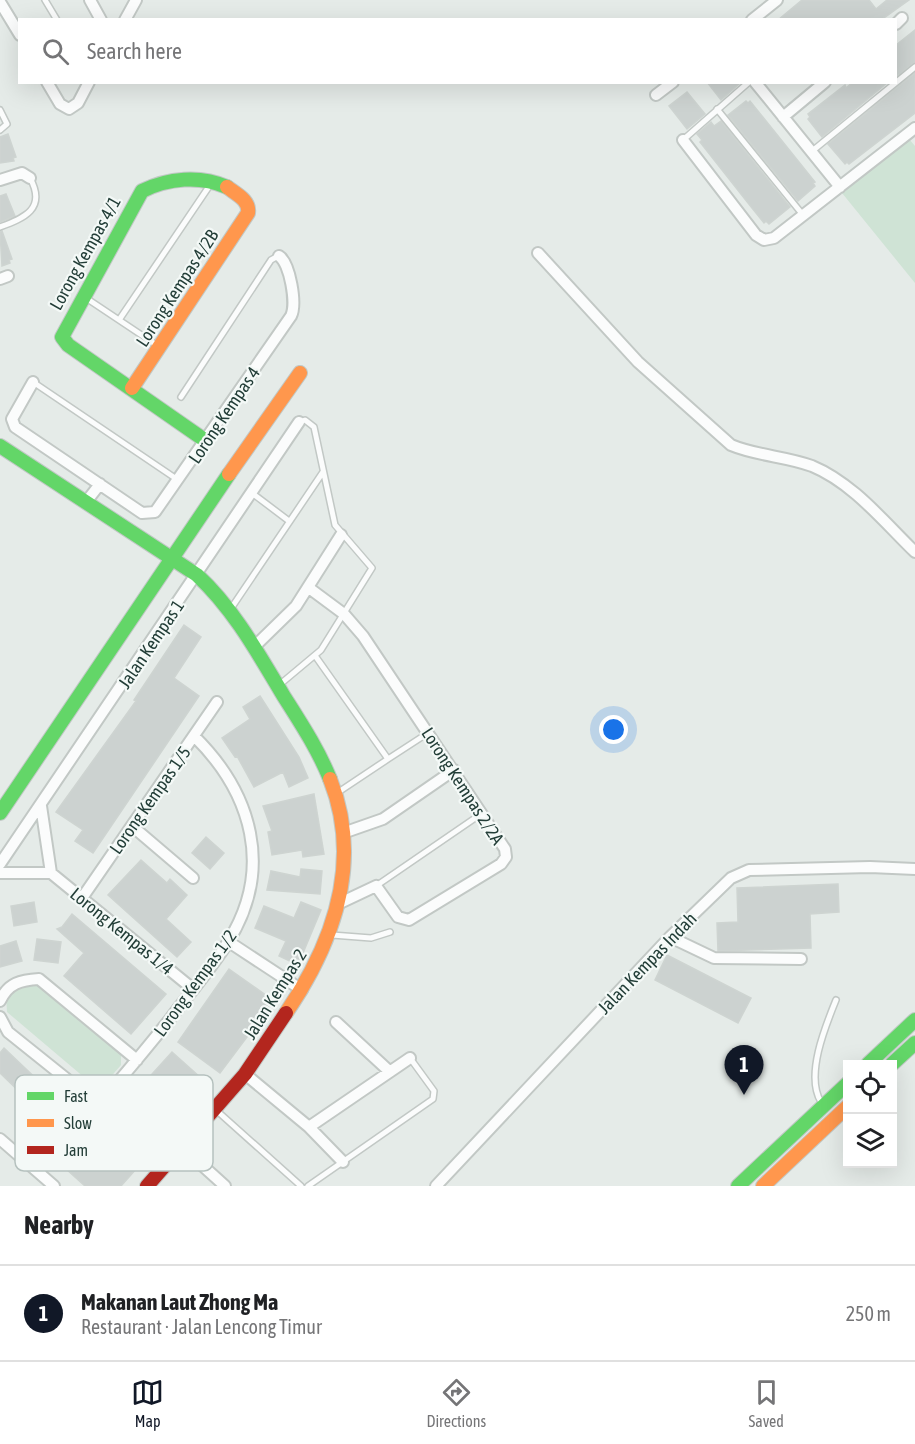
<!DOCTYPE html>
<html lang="en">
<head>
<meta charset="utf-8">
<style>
	body { margin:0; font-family:"Asap Condensed",sans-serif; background:#f6f6f6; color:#202124 }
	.controls { position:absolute; right:18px; bottom:18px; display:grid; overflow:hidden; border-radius:0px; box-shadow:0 6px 24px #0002 }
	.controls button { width:54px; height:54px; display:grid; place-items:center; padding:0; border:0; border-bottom:2px solid #e0e0e0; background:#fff; color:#202124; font:30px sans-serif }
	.you { position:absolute; left:614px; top:730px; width:21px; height:21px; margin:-15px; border:4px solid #fff; border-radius:50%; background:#1a73e8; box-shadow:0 0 0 9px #1a73e833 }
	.badge { display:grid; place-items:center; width:39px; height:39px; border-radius:50%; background:#111827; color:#fff; font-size:20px; font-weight:700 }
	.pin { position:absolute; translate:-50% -50px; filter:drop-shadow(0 2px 3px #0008) }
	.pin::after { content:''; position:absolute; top:32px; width:21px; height:18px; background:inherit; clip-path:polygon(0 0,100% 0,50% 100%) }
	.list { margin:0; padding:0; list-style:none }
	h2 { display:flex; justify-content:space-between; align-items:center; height:78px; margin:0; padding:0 24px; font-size:26px }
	h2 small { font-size:20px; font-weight:400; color:#757577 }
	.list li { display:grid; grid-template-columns:39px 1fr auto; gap:18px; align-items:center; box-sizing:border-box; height:96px; padding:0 24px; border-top:2px solid #e0e0e0 }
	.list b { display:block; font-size:22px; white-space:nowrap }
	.list p { margin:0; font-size:20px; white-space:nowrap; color:#757577 }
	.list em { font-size:20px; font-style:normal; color:#757577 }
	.icon { flex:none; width:33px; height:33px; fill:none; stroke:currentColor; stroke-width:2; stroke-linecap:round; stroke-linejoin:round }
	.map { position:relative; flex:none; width:915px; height:1186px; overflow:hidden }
	.search { position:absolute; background:#fff; box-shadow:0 6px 24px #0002; left:18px; right:18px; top:18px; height:66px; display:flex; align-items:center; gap:15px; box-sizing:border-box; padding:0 21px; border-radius:0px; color:#757577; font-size:22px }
	.sheet { height:174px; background:#fff }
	nav { display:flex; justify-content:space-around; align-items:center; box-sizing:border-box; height:84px; border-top:2px solid #e0e0e0; background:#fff; font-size:16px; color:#757577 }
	nav a { display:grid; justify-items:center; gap:3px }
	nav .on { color:#111827 }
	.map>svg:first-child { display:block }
	.green { fill:#cfe3d5 }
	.building { fill:#ccd2d0; stroke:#ced4d1; stroke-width:1.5 }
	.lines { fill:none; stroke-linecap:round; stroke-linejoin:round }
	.lane-casing { stroke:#c2c8c5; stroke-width:8 }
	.street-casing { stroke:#c2c8c5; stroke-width:14 }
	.fast-casing { stroke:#c1c8c5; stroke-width:16 }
	.slow-casing { stroke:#c1c8c5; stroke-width:16 }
	.jam-casing { stroke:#c1c8c5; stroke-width:16 }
	.lane { stroke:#fbfcfc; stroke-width:5 }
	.street { stroke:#fbfcfc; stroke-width:10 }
	.fast { stroke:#63d668; stroke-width:14 }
	.slow { stroke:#ff974d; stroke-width:14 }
	.jam { stroke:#b3261e; stroke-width:14 }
	.labels { text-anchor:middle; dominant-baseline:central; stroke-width:4.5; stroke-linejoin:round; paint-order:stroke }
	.street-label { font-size:18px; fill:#233e38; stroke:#f4f9f7 }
	.key { fill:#f4f9f7; stroke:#b5c1be; stroke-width:1.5 }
	.key-label { font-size:16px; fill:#233e38 }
</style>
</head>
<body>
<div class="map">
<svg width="915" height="1186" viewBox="0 0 915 1186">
	<rect width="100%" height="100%" fill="#e5ebe8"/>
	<path class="green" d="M909,139L915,146V283L842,193Z
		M19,982L37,983L121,1055V1065L108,1080L92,1084L7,1012L6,995Z"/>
	<path class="building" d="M802,0H869L876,9L887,0H909L881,20H778Z
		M915,30V62L896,77V45Z
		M915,73V113L849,164L847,162L845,164L828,144Z
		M707,82H741L721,100Z
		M853,82H888L822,137L808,119L810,117L808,114L845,85L846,88Z
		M687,92L705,114L687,129L669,106Z
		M746,101L748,103L750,101L815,182L813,183L815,186L798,201L728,115Z
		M721,121L790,207L769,224L766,221L764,223L752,208L700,142L702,140L697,134L711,122L714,126Z
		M8,134L16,157L13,158L14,161L0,163V137Z
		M6,194L15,216L0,222V196Z
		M2,231L12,259L9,260L10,263L2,266L0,232Z
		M184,625L201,637L174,678L199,696L93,853L75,841L83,830L56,812L136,701L134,700Z
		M260,696L299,757L308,778L289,787L283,772L254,787L237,756L235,757L222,738L250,719L243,707Z
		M314,794L324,854L303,857L302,850L272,855L268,832L272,831L263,806Z
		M206,837L224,853L210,869L192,853Z
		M141,860L167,883L170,879L187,895L166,919L191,942L177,957L108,895Z
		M301,869L322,871L320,894L267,890L271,871L300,877Z
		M838,884L839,912L810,914L811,948L718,951L717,923L738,922L737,888Z
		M34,902L37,922L14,926L11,906Z
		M301,902L321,910L298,965L279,956L286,941L255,928L264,906L294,918Z
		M72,914L166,994L131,1034L64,976L84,953L57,929L62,927Z
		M37,939L61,942L58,963L34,960Z
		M16,941L22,961L0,967V946Z
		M667,955L751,998L738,1023L655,980Z
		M229,969L274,1001L220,1073L178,1042Z
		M4,1048L46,1088L32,1104L0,1073V1053Z
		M172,1052L210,1086L121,1186H85L66,1169Z"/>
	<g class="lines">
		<g class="lane-casing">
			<path id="lane" d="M45,0L57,20
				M717,109L803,215
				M0,110L7,124L0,130
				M683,140L749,82
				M811,152L915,67
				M0,227C24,218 47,209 30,178
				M86,298L158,346
				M119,320L210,185
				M33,382L178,480
				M181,397L271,260L278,256
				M252,493L289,521
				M230,610L323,472
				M316,657L388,759L428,733
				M278,686L321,650L372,568L335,525L314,427L305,420L299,422
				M337,793L388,759
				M376,886L481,814
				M332,935L371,938L390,932
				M821,1102C805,1076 825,1027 836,1000
				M216,1110L301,1186
				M308,1186L433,1099L434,1091L410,1058"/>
		</g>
		<g class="street-casing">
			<path id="street" d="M90,0L101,20
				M0,2L20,35
				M125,20L136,0
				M752,20L777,0
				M896,24L902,18
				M47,82L60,104L69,109L78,103L89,82
				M755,82L840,187
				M656,95L673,82
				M783,117L825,82
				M683,140L756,235L764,240L774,238L915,128
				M0,180L22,173L30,178
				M538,253L638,362L731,445C757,456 785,456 812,466C853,483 884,522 915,552
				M0,279L8,276
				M33,382L12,419L15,427L142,513L155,512L291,316C297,304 290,263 279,256
				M86,502L100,484
				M309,588L344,614L363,636L505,849L506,857L501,864L409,920L398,917L376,886L340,903
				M254,647L296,606L341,535
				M41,806L51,873
				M132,826L193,878
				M343,833L383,819L454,770
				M0,864L299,422
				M0,873H51L193,989
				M82,898L217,702
				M670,937L714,958L801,959
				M229,942L302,990
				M0,1001C8,983 21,980 39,979L137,1060
				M0,1017L8,1032L99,1105
				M336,1022L389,1071
				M245,1074L309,1127L343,1162
				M309,1127L410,1058
				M0,1139L54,1186
				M183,1148L225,1186
				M39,1171C84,1122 128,1072 170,1019C189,994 211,969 228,942C274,869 252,793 194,736
				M436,1186L670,937L731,878L749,870L870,867L915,869"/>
		</g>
		<g class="fast-casing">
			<path id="fast" d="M206,441L68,345L62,337L142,191C168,178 200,175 227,187
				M0,446L197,575C233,608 258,653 283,695C300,722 318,749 330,779
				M0,813L229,474
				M868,1064L915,1020
				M892,1064L915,1043
				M738,1186L848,1083"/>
		</g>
		<g class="slow-casing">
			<path id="slow" d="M132,388L248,213C250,200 236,194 227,187
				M229,474L300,373
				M286,1013C333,944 363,862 330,779
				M763,1186L848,1106"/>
		</g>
		<g class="jam-casing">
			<path id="jam" d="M147,1186L245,1074L286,1013"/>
		</g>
		<use href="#lane" class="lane"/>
		<use href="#street" class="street"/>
		<use href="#fast" class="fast"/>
		<use href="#slow" class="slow"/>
		<use href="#jam" class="jam"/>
	</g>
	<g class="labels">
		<g class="street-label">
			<text transform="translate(85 253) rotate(-61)">Lorong Kempas 4/1</text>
			<text transform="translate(177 288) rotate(-57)">Lorong Kempas 4/2B</text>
			<text transform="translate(224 415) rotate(-56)">Lorong Kempas 4</text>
			<text transform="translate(151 644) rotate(-56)">Jalan Kempas 1</text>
			<text transform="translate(463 786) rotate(57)">Lorong Kempas 2/2A</text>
			<text transform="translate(150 800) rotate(-55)">Lorong Kempas 1/5</text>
			<text transform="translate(122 931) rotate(39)">Lorong Kempas 1/4</text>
			<text transform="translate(647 963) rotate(-46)">Jalan Kempas Indah</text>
			<text transform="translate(195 983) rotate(-54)">Lorong Kempas 1/2</text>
			<text transform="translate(275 994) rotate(-58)">Jalan Kempas 2</text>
		</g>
	</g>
	<rect x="15" y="1075" width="198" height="96" rx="9" class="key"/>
	<rect x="27" y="1092" width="27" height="8" fill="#63d668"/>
	<rect x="27" y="1119" width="27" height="8" fill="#ff974d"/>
	<rect x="27" y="1146" width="27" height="8" fill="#b3261e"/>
	<g class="key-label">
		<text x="64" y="1102">Fast</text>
		<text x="64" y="1129">Slow</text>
		<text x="64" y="1156">Jam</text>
	</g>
</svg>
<div class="controls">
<button><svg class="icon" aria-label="locate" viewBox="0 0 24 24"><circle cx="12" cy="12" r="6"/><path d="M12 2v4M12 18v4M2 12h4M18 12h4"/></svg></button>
<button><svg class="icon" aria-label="layers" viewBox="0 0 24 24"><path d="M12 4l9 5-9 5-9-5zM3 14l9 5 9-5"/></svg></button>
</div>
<div class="you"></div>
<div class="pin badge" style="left:744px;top:1095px">1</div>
<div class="search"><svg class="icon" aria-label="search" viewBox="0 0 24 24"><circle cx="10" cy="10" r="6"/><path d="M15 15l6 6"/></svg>Search here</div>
</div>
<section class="sheet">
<h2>Nearby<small></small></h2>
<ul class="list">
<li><span class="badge">1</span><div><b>Makanan Laut Zhong Ma</b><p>Restaurant · Jalan Lencong Timur</p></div><em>250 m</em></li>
</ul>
</section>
<nav>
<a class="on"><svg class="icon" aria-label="map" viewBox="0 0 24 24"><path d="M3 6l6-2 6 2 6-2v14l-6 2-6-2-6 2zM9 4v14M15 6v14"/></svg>Map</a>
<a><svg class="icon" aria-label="directions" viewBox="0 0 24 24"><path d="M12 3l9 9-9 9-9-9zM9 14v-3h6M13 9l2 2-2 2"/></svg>Directions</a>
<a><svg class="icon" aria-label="saved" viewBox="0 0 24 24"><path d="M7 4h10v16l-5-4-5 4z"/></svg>Saved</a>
</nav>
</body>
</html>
